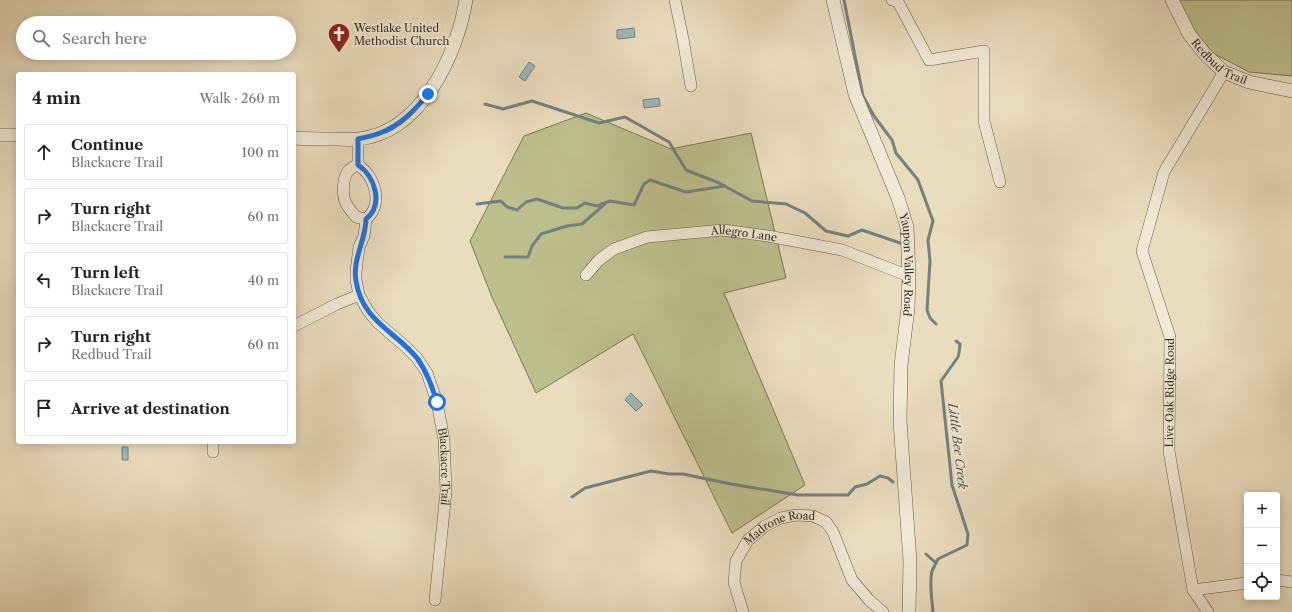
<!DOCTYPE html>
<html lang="en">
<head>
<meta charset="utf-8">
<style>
	body { margin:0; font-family:"Libre Caslon Text",serif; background:#f6f6f6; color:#202124 }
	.controls { position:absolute; right:12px; bottom:12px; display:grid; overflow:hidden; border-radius:4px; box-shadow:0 2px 10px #0003 }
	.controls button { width:36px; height:36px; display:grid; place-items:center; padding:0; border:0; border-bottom:1px solid #e0e0e0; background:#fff; color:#202124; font:20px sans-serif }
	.stop { position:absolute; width:12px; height:12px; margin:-9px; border:3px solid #1a73e8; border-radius:50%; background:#fff }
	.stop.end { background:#1a73e8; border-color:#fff; box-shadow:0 1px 4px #0008 }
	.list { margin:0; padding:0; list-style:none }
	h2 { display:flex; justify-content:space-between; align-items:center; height:52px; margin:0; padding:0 16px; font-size:17px }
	h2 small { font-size:13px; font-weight:400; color:#757577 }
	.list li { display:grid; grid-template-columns:26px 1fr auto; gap:12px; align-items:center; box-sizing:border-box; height:56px; margin:0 8px 8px; padding:0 8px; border:1px solid #e0e0e0; border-radius:4px }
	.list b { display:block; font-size:15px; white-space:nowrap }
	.list p { margin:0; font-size:13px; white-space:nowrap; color:#757577 }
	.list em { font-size:13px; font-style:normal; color:#757577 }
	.icon { flex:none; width:22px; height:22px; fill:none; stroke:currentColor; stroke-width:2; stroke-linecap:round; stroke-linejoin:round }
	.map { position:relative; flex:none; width:1292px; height:612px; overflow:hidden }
	.search { position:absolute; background:#fff; box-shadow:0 2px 10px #0003; left:16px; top:16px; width:280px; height:44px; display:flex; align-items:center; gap:10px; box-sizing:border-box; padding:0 14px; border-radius:22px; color:#757577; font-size:15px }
	.panel { position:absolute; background:#fff; box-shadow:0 2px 10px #0003; left:16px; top:72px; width:280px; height:372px; border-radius:4px }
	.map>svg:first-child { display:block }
	.green { fill:#bdbf8d; stroke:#7c7658 }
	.water { fill:#9db9bc; stroke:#75817f }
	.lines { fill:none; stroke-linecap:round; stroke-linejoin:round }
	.stream { stroke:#75817f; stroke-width:3 }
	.minor-casing { stroke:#665a4a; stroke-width:12 }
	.tertiary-casing { stroke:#665a4a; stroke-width:14 }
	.minor { stroke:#f1e9d5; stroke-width:11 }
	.tertiary { stroke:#f1e9d5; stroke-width:13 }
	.route { stroke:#1a73e8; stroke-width:5 }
	.labels { text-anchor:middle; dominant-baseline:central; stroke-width:4; stroke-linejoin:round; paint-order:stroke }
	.poi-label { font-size:11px; fill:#3a2e23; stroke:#f1e9d5; text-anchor:start }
	.street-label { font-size:11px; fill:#3a2e23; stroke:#f1e9d5 }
	.water-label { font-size:12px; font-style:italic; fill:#535149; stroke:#f1e9d5 }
</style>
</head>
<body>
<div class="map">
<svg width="1292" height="612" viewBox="0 0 1292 612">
	<rect width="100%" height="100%" fill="#eaddbe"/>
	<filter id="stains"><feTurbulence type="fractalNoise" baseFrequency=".005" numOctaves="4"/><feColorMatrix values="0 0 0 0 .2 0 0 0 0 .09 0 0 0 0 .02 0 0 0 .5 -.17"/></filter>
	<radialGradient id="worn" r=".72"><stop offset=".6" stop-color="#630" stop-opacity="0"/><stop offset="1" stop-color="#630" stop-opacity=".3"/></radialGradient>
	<path class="green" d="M1178,0H1292V76L1249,72L1213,53L1192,28Z
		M586,113L671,149L751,133L786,278L724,293L805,485L732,533L633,334L536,393L492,297L470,241L524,136Z"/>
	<path class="water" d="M634,28L635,37L619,39L617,38V30Z
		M529,62L535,66L525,81L519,77Z
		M659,98L660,106L644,108L643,100Z
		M631,393L643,405L636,411L625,400Z
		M122,447H128V460H122Z"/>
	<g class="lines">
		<path class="stream" d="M844,0L863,96L874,116L892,140L896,153L918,180L933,221L928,240L930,261L927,310L930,318L936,324
			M485,104L503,109L532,101L599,123L625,117L669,142L686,170L719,183L752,201L786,204L805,213L826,231L848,236L862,230L900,243
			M477,204L501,201L507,207L517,210L526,202L537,199L563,208H577L585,203L597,206L610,201L634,205L644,184L650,180L686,192L725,186
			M505,257H528L532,246L541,234L567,226L582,224L606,203
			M572,497L585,488L651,471L669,474H683L731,484L798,495H848L855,487L867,484L880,476L888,478L893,482
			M926,554L936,563
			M933,612C932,599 929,584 932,571C934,567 936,563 938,559L967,545L968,534L952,485L941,381L958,357L959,353L960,344L956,341"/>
		<g class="minor-casing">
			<g id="minor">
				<path d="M675,0L683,39L691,86"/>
				<path d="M892,0L898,2L929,60L984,51V121L1000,182"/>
				<path d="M358,165C375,176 384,205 366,219L356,217C352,212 347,207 345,201C342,192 343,176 349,170C352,167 355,166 358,165Z"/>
				<path d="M358,165V139"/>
				<path id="s1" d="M366,219L364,236L359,247L356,272V280L359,295L368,311L378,323L406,347L417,358L427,373L437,402L444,440L446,491L435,600"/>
				<path id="s2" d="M586,275L599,260L614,249L647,237L723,230L768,236L842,250L909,276"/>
				<path d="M294,326L337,304L359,295"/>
				<path d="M213,452V442"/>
				<path d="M1277,580L1292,582"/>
				<path d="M1193,590L1247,583"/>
				<path id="s3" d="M743,612L734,582L736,561L748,540L765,526L781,518L796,515L813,516L826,522L833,532L852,580L869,600L883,612"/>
				<path id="s4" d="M1208,612L1193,590L1169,451L1170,337L1142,251L1164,172L1224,72"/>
			</g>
		</g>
		<g class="tertiary-casing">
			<g id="tertiary">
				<path id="s5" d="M833,0L855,94L898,198L907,227L909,276L908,308L901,365L900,422L910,561L909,612"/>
				<path id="s6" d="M1172,0L1189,34L1205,54L1224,72L1249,82L1292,91"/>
				<path d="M0,135H18"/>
				<path d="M294,138C308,139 322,139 337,139C343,139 351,140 358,139C421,133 457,55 466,0"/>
			</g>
		</g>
		<use href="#minor" class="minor"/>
		<use href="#tertiary" class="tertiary"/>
	</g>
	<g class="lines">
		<path class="route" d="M428,94C414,111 400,126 380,133C373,136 365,137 358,139V165C375,176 384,205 366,219C366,240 352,259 356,281C362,321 395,331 417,358C427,372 432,387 437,402"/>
	</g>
	<defs>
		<g id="church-pin" transform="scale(1.15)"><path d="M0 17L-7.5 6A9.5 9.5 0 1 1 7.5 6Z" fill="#8f2418" stroke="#f1e9d5"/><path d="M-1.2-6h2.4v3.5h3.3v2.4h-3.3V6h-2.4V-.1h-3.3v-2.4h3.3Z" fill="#fff"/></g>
	</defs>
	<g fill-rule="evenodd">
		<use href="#church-pin" x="339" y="34"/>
	</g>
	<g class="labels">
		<g class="poi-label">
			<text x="354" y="28">Westlake United<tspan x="354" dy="13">Methodist Church</tspan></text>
		</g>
		<g class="street-label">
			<text stroke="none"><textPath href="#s6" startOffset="80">Redbud Trail</textPath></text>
			<text stroke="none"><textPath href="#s2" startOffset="171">Allegro Lane</textPath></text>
			<text stroke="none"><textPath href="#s5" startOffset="277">Yaupon Valley Road</textPath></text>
			<text stroke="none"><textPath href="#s4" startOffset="226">Live Oak Ridge Road</textPath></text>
			<text stroke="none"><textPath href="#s1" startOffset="278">Blackacre Trail</textPath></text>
			<text stroke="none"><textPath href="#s3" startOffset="112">Madrone Road</textPath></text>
		</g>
		<g class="water-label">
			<text transform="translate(958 446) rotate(83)">Little Bee Creek</text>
		</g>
	</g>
	<rect width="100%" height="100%" filter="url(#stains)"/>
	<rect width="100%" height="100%" fill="url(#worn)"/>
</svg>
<div class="controls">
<button>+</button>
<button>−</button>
<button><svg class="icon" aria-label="locate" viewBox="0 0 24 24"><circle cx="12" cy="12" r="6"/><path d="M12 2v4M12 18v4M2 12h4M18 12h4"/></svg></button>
</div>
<div class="stop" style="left:437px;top:402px"></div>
<div class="stop end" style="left:428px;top:94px"></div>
<div class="search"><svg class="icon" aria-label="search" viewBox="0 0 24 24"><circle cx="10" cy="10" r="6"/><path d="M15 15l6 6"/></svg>Search here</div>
<section class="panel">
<h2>4 min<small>Walk · 260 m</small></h2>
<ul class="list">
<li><svg class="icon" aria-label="ahead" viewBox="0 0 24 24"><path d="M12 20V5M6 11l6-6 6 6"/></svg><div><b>Continue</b><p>Blackacre Trail</p></div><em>100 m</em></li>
<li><svg class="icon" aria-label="right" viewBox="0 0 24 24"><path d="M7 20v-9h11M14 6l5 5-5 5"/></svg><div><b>Turn right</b><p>Blackacre Trail</p></div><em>60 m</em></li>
<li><svg class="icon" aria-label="left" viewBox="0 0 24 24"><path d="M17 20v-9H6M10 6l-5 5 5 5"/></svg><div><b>Turn left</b><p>Blackacre Trail</p></div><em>40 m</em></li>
<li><svg class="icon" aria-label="right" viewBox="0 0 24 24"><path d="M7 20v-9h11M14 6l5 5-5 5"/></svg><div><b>Turn right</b><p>Redbud Trail</p></div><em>60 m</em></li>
<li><svg class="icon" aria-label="arrive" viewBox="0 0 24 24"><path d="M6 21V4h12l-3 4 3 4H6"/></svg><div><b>Arrive at destination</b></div></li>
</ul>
</section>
</div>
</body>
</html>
